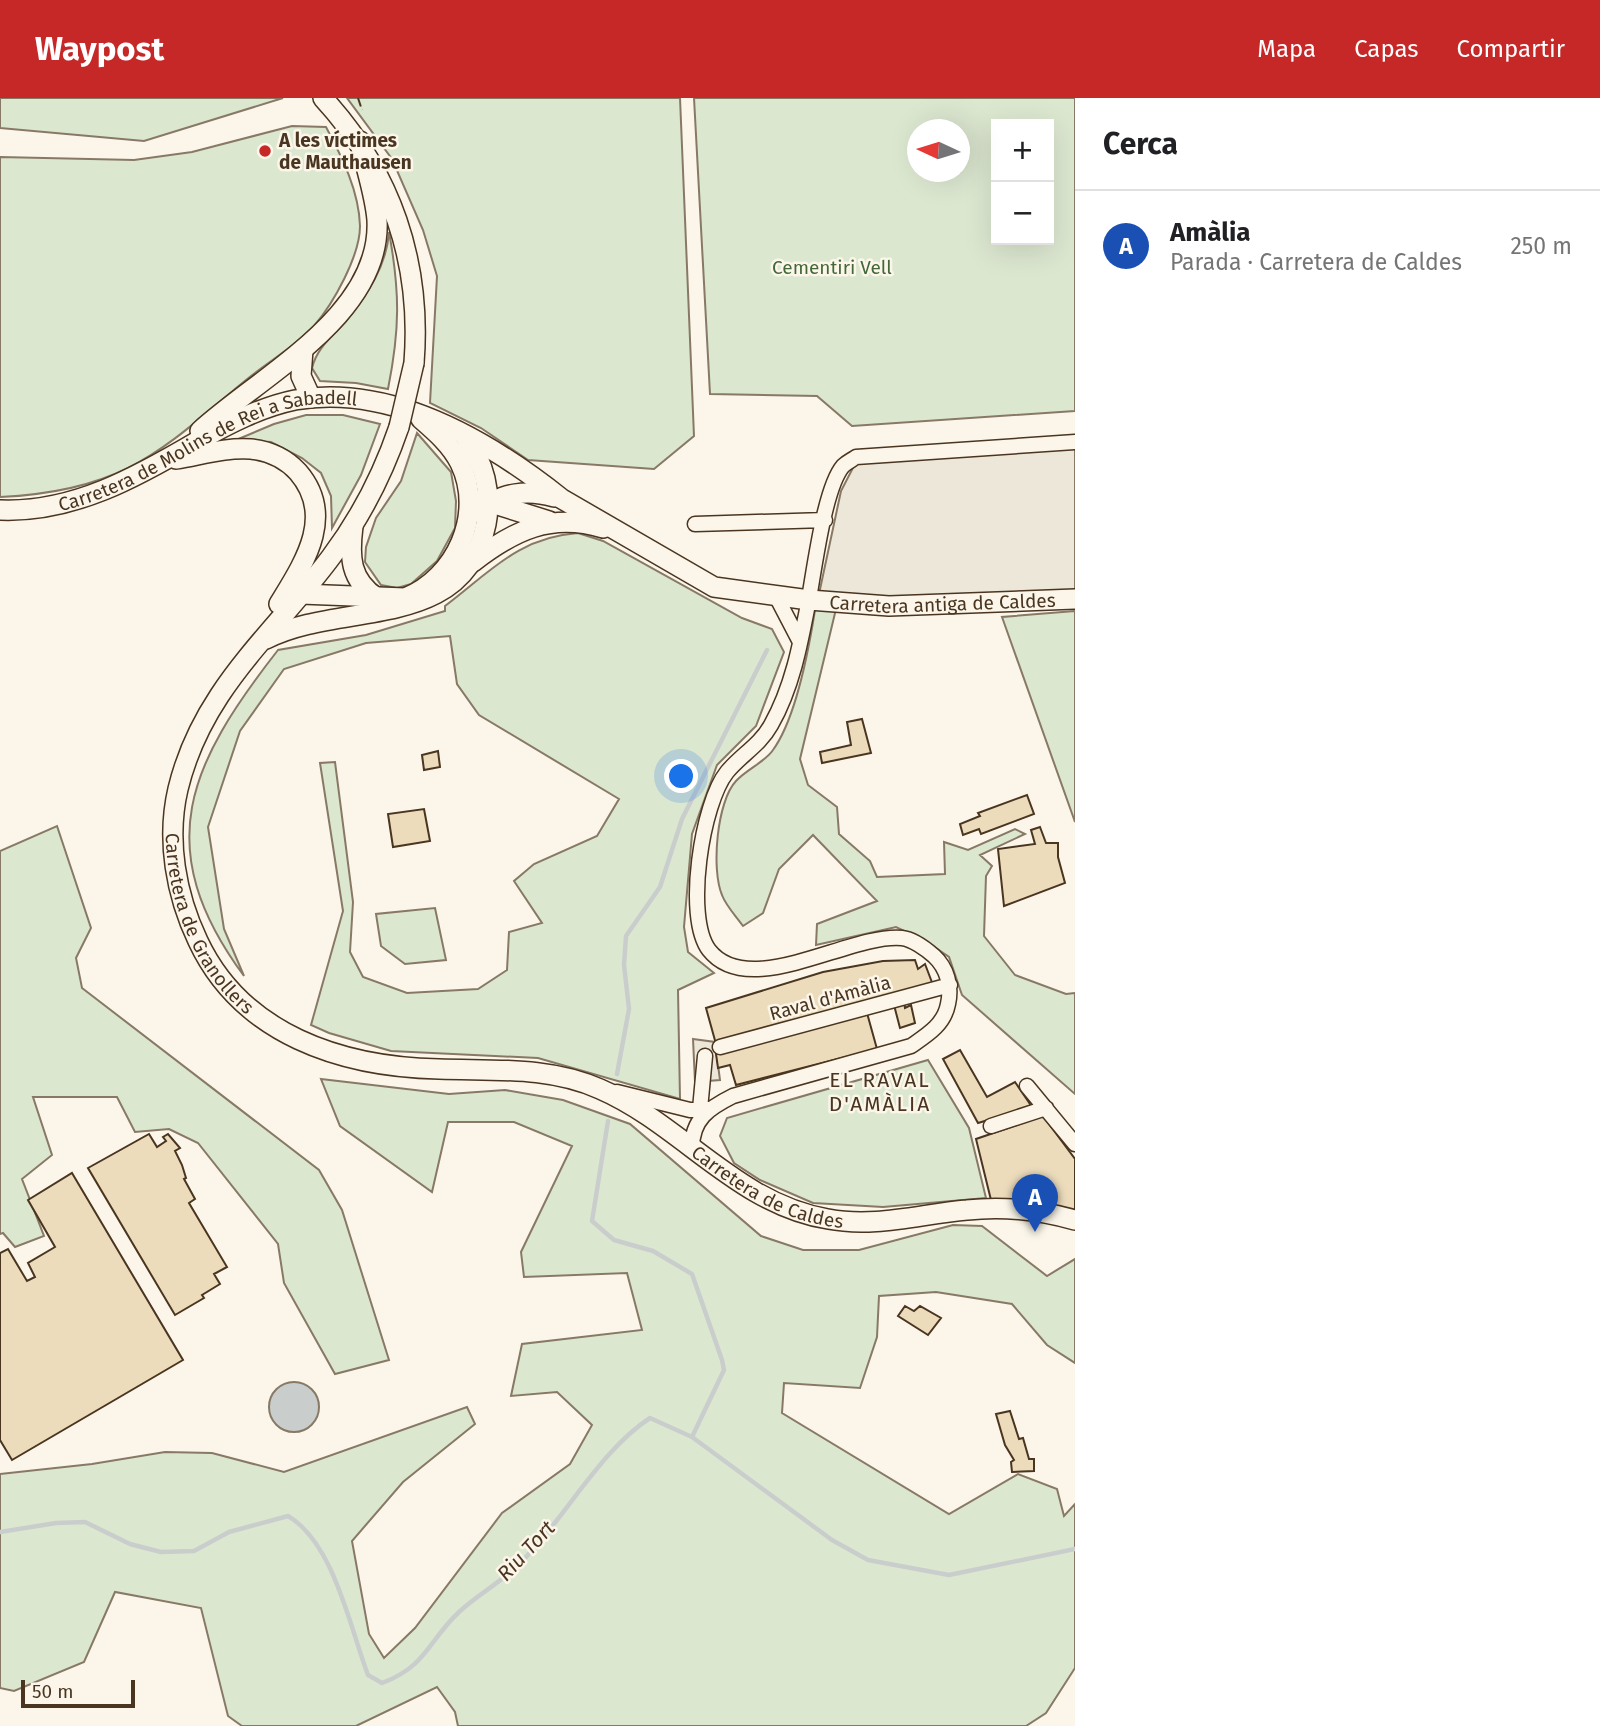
<!DOCTYPE html>
<html lang="es">
<head>
<meta charset="utf-8">
<style>
	body { margin:0; font-family:"Fira Sans",sans-serif; background:#f2f2f2; color:#202124 }
	.controls { position:absolute; right:21px; top:21px; display:grid; overflow:hidden; border-radius:0px; box-shadow:0 7px 28px #0002 }
	.controls button { width:63px; height:63px; display:grid; place-items:center; padding:0; border:0; border-bottom:2px solid #e0e0e0; background:#fff; color:#202124; font:35px sans-serif }
	.compass { position:absolute; left:907px; top:21px; width:63px; height:63px; border-radius:50%; background:#fff; box-shadow:0 7px 28px #0002; rotate:274deg }
	.scale { position:absolute; left:21px; bottom:18px; width:114px; box-sizing:border-box; padding-left:7px; border:4px solid #4a3520; border-top:0; font-size:19px; line-height:24px; white-space:nowrap; color:#4a3520; -webkit-text-stroke:5px #fbf6e9; paint-order:stroke }
	.you { position:absolute; left:682px; top:679px; width:24px; height:24px; margin:-18px; border:5px solid #fff; border-radius:50%; background:#1a73e8; box-shadow:0 0 0 10px #1a73e833 }
	.badge { display:grid; place-items:center; width:46px; height:46px; border-radius:50%; background:#c62828; color:#fff; font-size:23px; font-weight:700 }
	.pin { position:absolute; translate:-50% -58px; filter:drop-shadow(0 2px 4px #0008) }
	.pin::after { content:''; position:absolute; top:37px; width:24px; height:21px; background:inherit; clip-path:polygon(0 0,100% 0,50% 100%) }
	.list { margin:0; padding:0; list-style:none }
	h2 { display:flex; justify-content:space-between; align-items:center; height:91px; margin:0; padding:0 28px; font-size:30px }
	h2 small { font-size:23px; font-weight:400; color:#757577 }
	.list li { display:grid; grid-template-columns:46px 1fr auto; gap:21px; align-items:center; box-sizing:border-box; height:112px; padding:0 28px; border-top:2px solid #e0e0e0 }
	.list b { display:block; font-size:26px; white-space:nowrap }
	.list p { margin:0; font-size:23px; white-space:nowrap; color:#757577 }
	.list em { font-size:23px; font-style:normal; color:#757577 }
	.map { position:relative; flex:none; width:1075px; height:1628px; overflow:hidden }
	header { display:flex; align-items:center; gap:42px; box-sizing:border-box; height:98px; padding:0 35px; background:#c62828; color:#fff }
	header strong { font-size:33px }
	nav { display:flex; gap:38px; margin-inline-start:auto; font-size:24px }
	main { display:flex }
	aside { flex:1; background:#fff }
	.map>svg:first-child { display:block }
	.green { fill:#dce7d0; stroke:#887966; stroke-width:2; fill-rule:evenodd }
	.parking { fill:#ede7d9; stroke:#887966; stroke-width:2 }
	.water { fill:#c9cecd; stroke:#887966; stroke-width:2 }
	.lines { fill:none; stroke-linecap:round; stroke-linejoin:round }
	.stream { stroke:#c9cecd; stroke-width:4.5 }
	.building { fill:#ecdcbc; stroke:#4a3520; stroke-width:2 }
	.street-casing { stroke:#4a3520; stroke-width:17 }
	.secondary-casing { stroke:#4a3520; stroke-width:22 }
	.street { stroke:#fbf6e9; stroke-width:14 }
	.secondary { stroke:#fbf6e9; stroke-width:19 }
	.secondary-bridge-casing { stroke:#4a3520; stroke-width:22; stroke-linecap:butt }
	.secondary-bridge { stroke:#fbf6e9; stroke-width:19 }
	.fence { stroke:#4a3520; stroke-width:2; stroke-dasharray:9 3.5; stroke-linecap:butt }
	.poi-dot { fill:#c62828; stroke:#fbf6e9; stroke-width:2.5 }
	.labels { text-anchor:middle; dominant-baseline:central; stroke-width:5; stroke-linejoin:round; paint-order:stroke }
	.poi-label { font-size:19px; font-weight:bold; fill:#4a3520; stroke:#fbf6e9; text-anchor:start }
	.park-label { font-size:19px; fill:#436837; stroke:#fbf6e9 }
	.street-label { font-size:19px; fill:#4a3520; stroke:#fbf6e9 }
	.neighbourhood-label { font-size:21px; letter-spacing:2px; fill:#4a3520; stroke:#fbf6e9 }
	.water-label { font-size:21px; font-style:italic; fill:#4a3520; stroke:#fbf6e9 }
</style>
</head>
<body>
<header>
<strong>Waypost</strong>
<nav><a>Mapa</a><a>Capas</a><a>Compartir</a></nav>
</header>
<main>
<div class="map">
<svg width="1075" height="1628" viewBox="0 0 1075 1628">
	<rect width="100%" height="100%" fill="#fbf6e9"/>
	<path class="green" d="M0,0H283L144,43L0,30Z
		M347,0H680L694,338L654,371L528,362L481,330L430,305L437,178L423,132L392,61Z
		M694,0H1075V313L852,328L817,298L710,296ZM996,26H1049V142H996ZM918,32H960V74H918Z
		M292,28L326,29C342,59 359,93 360,128C360,158 333,206 314,228C297,247 271,262 251,278C213,308 173,348 128,370C88,390 44,397 0,399V59L134,62L192,54Z
		M389,134C400,194 400,231 388,291L356,285L320,283L312,270C317,249 333,238 347,222C367,197 387,167 389,134Z
		M306,317H343L380,326L361,377L332,430L331,398L321,375L302,360L271,344L236,342L274,326Z
		M417,335L451,374L456,403L455,430L437,463L411,486L397,490L381,487L365,464L366,449L376,420L401,383Z
		M578,435L603,443L742,520L772,531L784,554L756,628L717,667L692,736L684,829L688,854L714,875L678,892L680,1001L538,960L391,953L329,935L311,927L343,813L320,665L335,664L353,804L350,854L363,879L407,895L478,891L507,872L509,834L542,825L514,783L534,766L597,738L619,701L479,617L457,586L450,538L366,545L284,571L240,633L208,729L224,831L244,878C149,749 189,666 278,552L366,537L445,513V508C490,474 519,439 578,435Z
		M836,511L800,661L808,687L837,709L839,736L870,763L877,779L945,776L944,744L968,752L1015,731L1025,736L980,757L992,768L986,778L984,838L1015,877L1066,896L1075,895V996L962,897L949,859L924,842L896,829L816,847L817,826L877,803L813,737L779,771L763,815L743,828C736,818 726,808 722,797C711,771 717,703 736,683C747,671 765,664 773,652C796,620 809,550 815,512Z
		M1075,513V724L1002,519Z
		M57,728L91,830L76,860L82,890L319,1072L342,1112L389,1262L335,1276L284,1185L278,1146L198,1045L169,1031L135,1034L117,999H33L52,1057L22,1081L44,1138L15,1149L3,1135L0,1136V753Z
		M435,810L446,862L405,866L381,848L376,816Z
		M928,962L969,1030L986,1100L883,1109L813,1105L760,1082L734,1065L720,1038L727,1020Z
		M321,981L449,996L505,992L563,1002L630,1026L761,1138L803,1152H859L953,1127L982,1128L1047,1178L1075,1161V1265L1047,1247L1012,1206L936,1194L879,1198L877,1239L860,1290L784,1285L782,1315L949,1416L1018,1376L1057,1391L1064,1418L1075,1406V1570L1046,1615L1026,1628H458L455,1614L437,1589L356,1628H242L228,1618L201,1510L115,1494L84,1564L14,1593L0,1590V1376L92,1366L165,1354L212,1355L284,1374L467,1309L475,1326L403,1384L352,1443L369,1536L384,1560L415,1530L502,1415L570,1366L592,1327L557,1294L511,1298L522,1246L642,1232L627,1175L524,1179L521,1154L572,1048L514,1024H448L432,1094L340,1028Z"/>
	<path class="parking" d="M1075,345V492L891,499L819,496L841,393L857,362Z
		M693,941L715,944L720,982L695,984Z"/>
	<path class="water" d="M269 1309a25 25 0 1 1 50 0a25 25 0 1 1-50 0Z"/>
	<g class="lines">
		<path class="stream" d="M617,976L629,911L624,867L626,838L660,789L682,721L767,552
			M608,1023L592,1123L614,1142L653,1153L692,1176L722,1262L724,1272L692,1339
			M0,1434L56,1425L85,1424L130,1446L161,1454L194,1453L229,1434L288,1418C334,1445 350,1530 368,1577L382,1585C427,1568 428,1543 459,1514C477,1497 500,1485 518,1467C563,1424 599,1353 650,1320L692,1339L832,1442L868,1462L949,1477L1075,1451"/>
	</g>
	<path class="building" d="M862,621L871,655L822,665L820,654L851,647L847,624Z
		M438,653L440,669L424,672L422,657Z
		M1027,697L1034,716L981,736L979,731L963,737L960,726L980,718L978,715Z
		M424,711L430,743L393,749L388,716Z
		M1040,729L1046,745H1058V759L1065,785L1004,808L998,751L1035,746L1031,732Z
		M915,862L918,871L925,866L933,887L716,946L706,910L823,874L883,863Z
		M904,903L905,910L911,907L915,925L900,930L894,907Z
		M867,915L877,951L736,987L730,967L718,970L716,956Z
		M960,952L987,999L1015,984L1032,1009L978,1025L943,961Z
		M1043,1018L1075,1061V1113L991,1102L976,1041Z
		M149,1036L157,1049L166,1043L163,1039L168,1036L180,1050L175,1053L182,1067L186,1080L184,1081L195,1101L189,1105L227,1169L214,1176L220,1186L202,1197L204,1200L175,1217L88,1070Z
		M72,1075L183,1262L12,1362L0,1342V1155L8,1151L27,1183L35,1179L28,1165L55,1149L28,1102Z
		M905,1208L914,1213L920,1208L941,1220L928,1237L898,1218Z
		M1010,1313L1019,1341L1023,1340L1029,1361H1034V1373L1012,1374L1011,1364L1014,1362L1005,1347L996,1316Z"/>
	<g class="lines">
		<g class="street-casing">
			<path id="street" d="M695,426L825,422
				M776,498L800,544
				M720,949L950,887
				M1027,988L1075,1046
				M617,994L690,1012L708,1011
				M700,1011L705,958
				M991,1028L1046,1010
				M692,1050C692,1021 709,1010 733,998L911,948C927,937 944,927 948,906C952,888 947,870 934,858C926,851 912,841 902,840C850,835 749,903 709,852C684,819 702,705 727,674C741,657 760,647 771,627C792,590 800,548 808,506C814,475 824,390 843,368C847,364 852,362 856,359L1075,344"/>
		</g>
		<g class="secondary-casing">
			<g id="secondary">
				<path d="M323,0C391,74 422,164 414,265"/>
				<path d="M303,252L301,278L311,300"/>
				<path id="s1" d="M399,329C383,376 361,419 331,459C273,537 202,591 178,691C166,742 176,797 198,843C242,937 342,969 439,971C493,973 549,968 600,991C681,1026 737,1106 828,1121C875,1130 920,1116 967,1112C1003,1108 1040,1112 1075,1122"/>
				<path d="M200,333C260,278 382,217 377,122C375,96 365,69 360,43"/>
				<path d="M176,361C201,357 226,349 251,351C269,353 286,361 298,374C336,418 304,465 279,506"/>
				<path d="M485,403L549,423"/>
				<path id="s2" d="M0,412C73,415 137,379 198,343C228,326 261,309 295,302C392,285 489,343 562,401L714,489L809,502L889,508L1075,501"/>
				<path d="M482,414C499,393 530,392 554,399"/>
				<path d="M353,428C349,459 350,482 377,500"/>
				<path d="M473,464C513,433 551,414 603,430"/>
				<path d="M301,496L405,500C456,480 485,416 460,365C451,347 436,334 421,321"/>
				<path d="M266,541C342,502 464,535 486,426C492,395 484,364 466,340"/>
			</g>
		</g>
		<use href="#street" class="street"/>
		<use href="#secondary" class="secondary"/>
		<g class="secondary-bridge-casing">
			<path id="secondary-bridge" d="M399,329L414,265"/>
		</g>
		<use href="#secondary-bridge" class="secondary-bridge"/>
		<path class="fence" d="M358,0L362,12"/>
	</g>
	<circle class="poi-dot" cx="265" cy="53" r="7"/>
	<g class="labels">
		<g class="poi-label">
			<text x="279" y="42">A les víctimes<tspan x="279" dy="22">de Mauthausen</tspan></text>
		</g>
		<g class="park-label">
			<text x="832" y="169">Cementiri Vell</text>
		</g>
		<g class="street-label">
			<text stroke="none"><textPath href="#s2" startOffset="220">Carretera de Molins de Rei a Sabadell</textPath></text>
			<text stroke="none"><textPath href="#s2" startOffset="1017">Carretera antiga de Caldes</textPath></text>
			<text stroke="none"><textPath href="#s1" startOffset="572">Carretera de Granollers</textPath></text>
			<text transform="translate(830 900) rotate(-15)">Raval d'Amàlia</text>
			<text stroke="none"><textPath href="#s1" startOffset="1232">Carretera de Caldes</textPath></text>
		</g>
		<g class="neighbourhood-label">
			<text x="880" y="982">EL RAVAL<tspan x="880" dy="24">D'AMÀLIA</tspan></text>
		</g>
		<g class="water-label">
			<text transform="translate(526 1453) rotate(-47)">Riu Tort</text>
		</g>
	</g>
</svg>
<div class="controls">
<button>+</button>
<button>−</button>
</div>
<svg class="compass" viewBox="-18 -18 36 36"><path d="M0-13l5 13h-10z" fill="#e53935"/><path d="M0 13l5-13h-10z" fill="#757577"/></svg>
<div class="scale">50 m</div>
<div class="you"></div>
<div class="pin badge" style="left:1035px;top:1134px;background:#1a4fb4">A</div>
</div>
<aside>
<h2>Cerca<small></small></h2>
<ul class="list">
<li><span class="badge" style="background:#1a4fb4">A</span><div><b>Amàlia</b><p>Parada · Carretera de Caldes</p></div><em>250 m</em></li>
</ul>
</aside>
</main>
</body>
</html>
